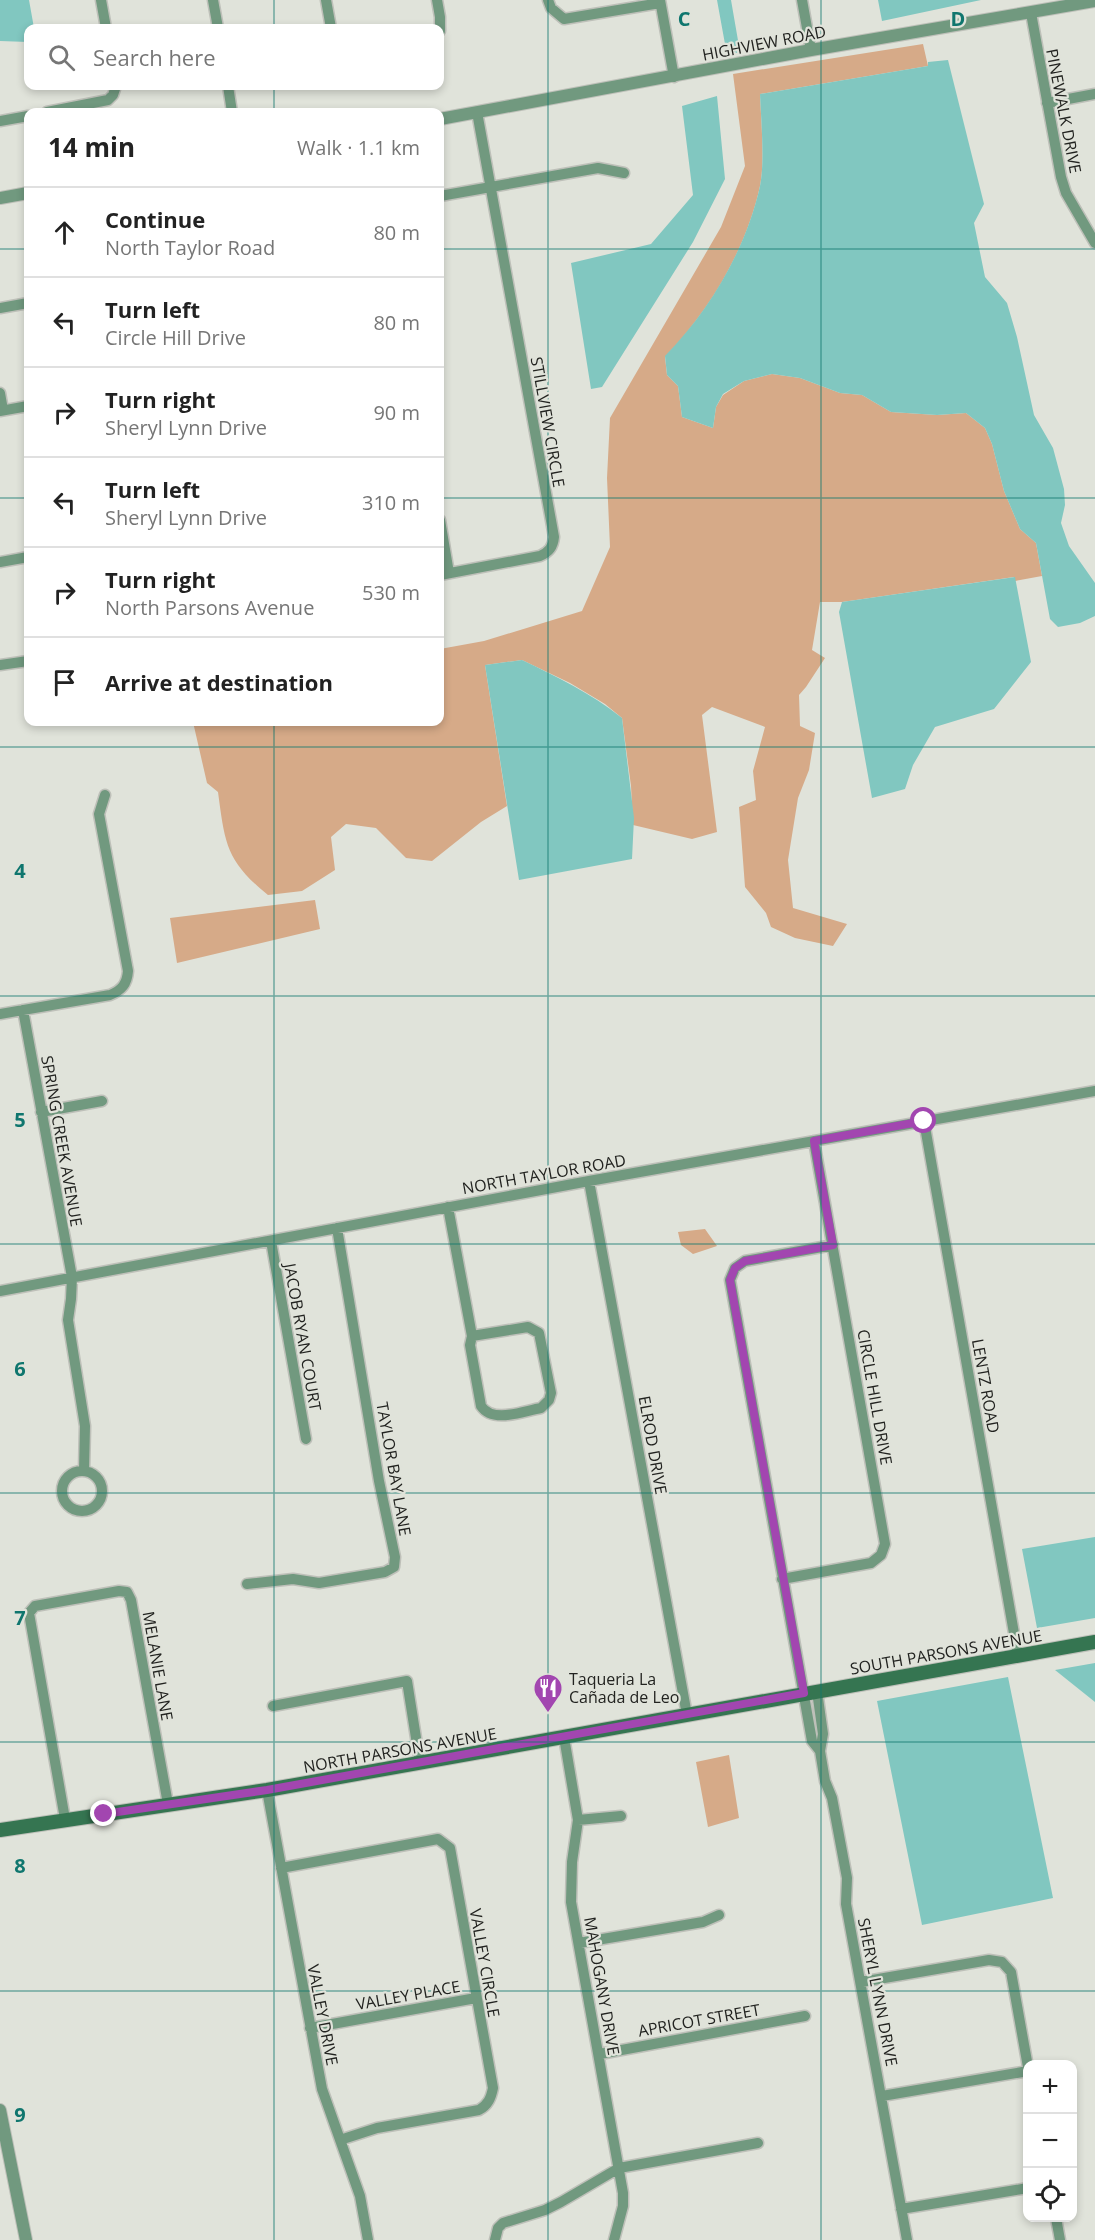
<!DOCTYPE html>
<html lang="en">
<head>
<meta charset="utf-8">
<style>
	body { margin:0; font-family:"Open Sans",sans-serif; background:#f2f2f2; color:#222 }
	.controls { position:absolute; right:18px; bottom:18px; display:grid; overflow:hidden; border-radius:12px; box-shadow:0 3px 9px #0003 }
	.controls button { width:54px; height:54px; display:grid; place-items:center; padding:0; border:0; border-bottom:2px solid #e0e0e0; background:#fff; color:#222; font:30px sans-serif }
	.stop { position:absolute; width:18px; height:18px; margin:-14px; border:4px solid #a246b0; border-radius:50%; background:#fff }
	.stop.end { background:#a246b0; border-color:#fff; box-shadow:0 2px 6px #0008 }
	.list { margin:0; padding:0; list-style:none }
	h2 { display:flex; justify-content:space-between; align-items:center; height:78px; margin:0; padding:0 24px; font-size:26px }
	h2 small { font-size:20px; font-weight:400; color:#767676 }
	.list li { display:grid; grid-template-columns:39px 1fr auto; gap:18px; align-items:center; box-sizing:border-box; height:90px; padding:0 24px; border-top:2px solid #e0e0e0 }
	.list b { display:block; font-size:22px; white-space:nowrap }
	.list p { margin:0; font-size:20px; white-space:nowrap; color:#767676 }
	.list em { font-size:20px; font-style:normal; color:#767676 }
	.icon { flex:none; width:33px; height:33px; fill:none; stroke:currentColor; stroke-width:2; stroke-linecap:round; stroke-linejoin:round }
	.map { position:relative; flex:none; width:1095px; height:2240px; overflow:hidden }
	.search { position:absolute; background:#fff; box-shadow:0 3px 9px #0003; left:24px; top:24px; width:420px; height:66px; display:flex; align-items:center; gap:15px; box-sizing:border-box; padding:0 21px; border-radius:12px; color:#767676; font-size:22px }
	.panel { position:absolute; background:#fff; box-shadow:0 3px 9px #0003; left:24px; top:108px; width:420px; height:618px; border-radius:12px }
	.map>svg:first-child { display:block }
	.green { fill:#d6aa88 }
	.water { fill:#81c7c0 }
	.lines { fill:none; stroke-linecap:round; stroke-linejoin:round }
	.minor-casing { stroke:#bec0b9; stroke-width:13 }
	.tertiary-casing { stroke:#bec0b9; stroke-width:14 }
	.secondary-casing { stroke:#bec0b9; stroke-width:16 }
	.minor { stroke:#71997f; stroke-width:10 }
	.tertiary { stroke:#71997f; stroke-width:12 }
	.secondary { stroke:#357551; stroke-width:14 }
	.route { stroke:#a246b0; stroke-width:8 }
	.grid { fill:none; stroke:#0f766e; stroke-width:1.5; stroke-opacity:0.55 }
	.labels { text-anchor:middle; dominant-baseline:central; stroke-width:4.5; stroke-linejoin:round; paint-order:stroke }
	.street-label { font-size:16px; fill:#222320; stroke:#e0e3da }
	.poi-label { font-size:16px; fill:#222320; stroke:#e0e3da; text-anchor:start }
	.grid-label { font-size:20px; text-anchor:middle; font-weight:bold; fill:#0f766e; stroke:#e0e3da; stroke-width:4.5; stroke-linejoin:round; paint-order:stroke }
</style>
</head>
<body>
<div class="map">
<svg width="1095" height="2240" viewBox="0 0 1095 2240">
	<rect width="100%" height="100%" fill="#e0e3da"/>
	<path class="green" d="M923,44L928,66L760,94C761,119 765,162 760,186C746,250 710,310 665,357L667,375L678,386L682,417L713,428L716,407L723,395L744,381L772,374L800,378L840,393L862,395L891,412L937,415L966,413L985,428L992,444L1004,491L1020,529L1036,543L1042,576L1015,581L1014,577L842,602H820L812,650L825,658L806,687L799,695L800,726L815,733L809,770L798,798L788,860L793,908L847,924L833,946L795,938L771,927L766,913L745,887L739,807L756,800L753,771L765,727L712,707L702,715L717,832L692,839L633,825L631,786L622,718L605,704L570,683L522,660L485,665L507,806L481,822L432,861L406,858L376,828L346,824L331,837L335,870L302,891L268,895C226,861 225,844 218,792L207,783L193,722H440V649L484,641L582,611L610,547L607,478L610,418L721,227L745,166L733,74Z
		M315,900L320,929L177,963L170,918Z
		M705,1229L717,1246L693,1254L681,1245L678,1232Z
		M729,1755L739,1818L708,1827L696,1762Z"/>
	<path class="water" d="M0,0H29L34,28H28V42L0,41Z
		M717,0H731L740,52L727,55Z
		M878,0H981L882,21Z
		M948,60L984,204L974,223L985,277L1007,303L1017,337L1034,415L1053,448L1064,489L1065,505L1061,523L1069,546L1095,583V616L1080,623L1058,627L1050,619L1036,543L1020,529L1004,491L992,444L985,428L966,413L937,415L891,412L862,395L840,393L800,378L772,374L744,381L723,394L716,407L713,428L682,417L678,386L667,375L665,356C710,310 746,249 760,186C765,162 761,119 760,94L928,66V62Z
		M717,96L725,179L693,242L602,387L591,389L571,263L651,244L693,195L682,106Z
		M1015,577L1031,662L994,709L935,727L913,765L905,789L872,798L839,612L842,602Z
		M522,660C557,677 591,693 622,718L634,818L632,859L519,880L485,665Z
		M1095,1537V1618L1037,1628L1022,1549Z
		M1095,1663V1702L1055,1670Z
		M1008,1677L1053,1898L922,1925L877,1701Z"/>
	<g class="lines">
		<g class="minor-casing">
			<path id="minor" d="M101,0L106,28
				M213,0L218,28
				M326,0L331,28
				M437,0L440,17V31
				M548,0L551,8L564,19L660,3
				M660,0L674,77
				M802,0L811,50
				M1031,13L1061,177L1066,193L1095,243
				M228,86L232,112
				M1047,103L1095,94
				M47,112L108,100L113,95L116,86
				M0,121L28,116
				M440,196L598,168L624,173
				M0,308L28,303
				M0,393L3,410
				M0,411L28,406
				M440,520L449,573
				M0,562L28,557
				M440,575L540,556C549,552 553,547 554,537L477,112
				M0,665L28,661
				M23,1010L72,1277L71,1299L68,1320L85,1426L84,1471
				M0,1014L110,995C122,990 127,984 128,971L99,814L105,795
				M41,1112L102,1101
				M924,1121L1018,1656
				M589,1181L687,1715
				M448,1207L472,1336L470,1345L481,1406C493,1424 523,1411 541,1408L549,1400L551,1393L539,1333L528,1327L472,1336
				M271,1241L306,1439
				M0,1291L589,1181L1095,1091
				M62 1491a20 20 0 1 1 40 0a20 20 0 1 1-40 0Z
				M782,1579L871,1563L881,1555L885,1544L814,1141
				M247,1584L293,1579L319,1583L385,1572L394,1567L395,1557L379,1481L337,1228
				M817,1691L823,1734L820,1751L825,1781L832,1798L847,1878L846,1904L907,2240
				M273,1706L407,1681L420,1763
				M564,1737L578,1820L572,1862L571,1902L623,2193V2206L614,2240
				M820,1751L812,1741L730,1280L735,1268L745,1261L833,1245
				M267,1790L322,2089L360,2196L368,2240
				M65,1819L29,1613L35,1606L119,1591L127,1592L131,1600L168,1804
				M578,1820L621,1816
				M281,1868L438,1839L450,1848L493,2088C491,2098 488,2105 479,2110L377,2128L340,2140
				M579,1943L703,1922L719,1915
				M861,1982L989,1960L1002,1962L1011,1972L1028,2067
				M310,2028L476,1998
				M600,2054L805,2016
				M882,2096L1028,2071
				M901,2209L1028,2188
				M1056,2218L1060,2240
				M495,2240L498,2228L503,2223L545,2210L561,2202L619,2168L758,2143"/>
		</g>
		<g class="tertiary-casing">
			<path id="tertiary" d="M440,119L811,50L1095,1
				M0,198L28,193
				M0,2110L26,2240"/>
		</g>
		<g class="secondary-casing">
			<path id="secondary" d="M0,1830L267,1790L1095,1642"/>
		</g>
		<use href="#minor" class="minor"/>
		<use href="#tertiary" class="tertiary"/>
		<use href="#secondary" class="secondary"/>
	</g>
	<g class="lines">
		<path class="route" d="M104,1814L267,1790L804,1693L730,1280L735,1268L745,1261L833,1245L814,1141L924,1121"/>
	</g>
	<path class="grid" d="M274,0V28M548,0V2240M821,0V2240M274,86V112M0,249H28M440,249H1095M0,498H28M440,498H1095M274,722V2240M0,747H1095M0,996H1095M0,1244H1095M0,1493H1095M0,1742H1095M0,1991H1095"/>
	<defs>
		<g id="restaurant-pin" transform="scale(1.5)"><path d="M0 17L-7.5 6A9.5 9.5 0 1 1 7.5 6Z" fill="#a246b0" stroke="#e0e3da"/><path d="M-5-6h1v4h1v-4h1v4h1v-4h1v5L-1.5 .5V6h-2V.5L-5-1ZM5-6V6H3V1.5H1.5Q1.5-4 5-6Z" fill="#fff"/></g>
	</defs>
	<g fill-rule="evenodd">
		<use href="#restaurant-pin" x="548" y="1688"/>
	</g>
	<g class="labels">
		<g class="street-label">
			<text transform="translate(764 43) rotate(-11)">HIGHVIEW ROAD</text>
			<text transform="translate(1064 111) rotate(79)">PINEWALK DRIVE</text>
			<text transform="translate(548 422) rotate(80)">STILLVIEW CIRCLE</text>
			<text transform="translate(62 1141) rotate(80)">SPRING CREEK AVENUE</text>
			<text transform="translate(544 1174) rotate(-10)">NORTH TAYLOR ROAD</text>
			<text transform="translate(303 1337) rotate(80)">JACOB RYAN COURT</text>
			<text transform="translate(986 1386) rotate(80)">LENTZ ROAD</text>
			<text transform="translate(875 1397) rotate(80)">CIRCLE HILL DRIVE</text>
			<text transform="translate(653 1445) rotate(80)">ELROD DRIVE</text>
			<text transform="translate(394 1469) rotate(80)">TAYLOR BAY LANE</text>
			<text transform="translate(946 1652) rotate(-10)">SOUTH PARSONS AVENUE</text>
			<text transform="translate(158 1666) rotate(80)">MELANIE LANE</text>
			<text transform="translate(400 1750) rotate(-10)">NORTH PARSONS AVENUE</text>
			<text transform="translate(485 1963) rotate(80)">VALLEY CIRCLE</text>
			<text transform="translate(602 1986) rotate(80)">MAHOGANY DRIVE</text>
			<text transform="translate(878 1992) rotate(79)">SHERYL LYNN DRIVE</text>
			<text transform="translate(408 1995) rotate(-10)">VALLEY PLACE</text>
			<text transform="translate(323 2015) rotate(79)">VALLEY DRIVE</text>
			<text transform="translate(699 2020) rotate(-10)">APRICOT STREET</text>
		</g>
		<g class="poi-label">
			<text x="569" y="1679">Taqueria La<tspan x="569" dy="18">Cañada de Leo</tspan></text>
		</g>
	</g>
	<g class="grid-label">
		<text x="684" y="26">C</text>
		<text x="958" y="26">D</text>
		<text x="20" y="878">4</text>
		<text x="20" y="1127">5</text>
		<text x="20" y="1376">6</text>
		<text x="20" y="1625">7</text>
		<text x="20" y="1873">8</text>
		<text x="20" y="2122">9</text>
	</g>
</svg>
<div class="controls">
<button>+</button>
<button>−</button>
<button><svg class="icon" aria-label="locate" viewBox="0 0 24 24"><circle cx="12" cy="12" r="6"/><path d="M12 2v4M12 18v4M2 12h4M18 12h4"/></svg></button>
</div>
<div class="stop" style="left:924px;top:1121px"></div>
<div class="stop end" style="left:104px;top:1814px"></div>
<div class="search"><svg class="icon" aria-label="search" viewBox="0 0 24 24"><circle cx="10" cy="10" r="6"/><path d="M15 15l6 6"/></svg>Search here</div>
<section class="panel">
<h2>14 min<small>Walk · 1.1 km</small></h2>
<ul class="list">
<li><svg class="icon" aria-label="ahead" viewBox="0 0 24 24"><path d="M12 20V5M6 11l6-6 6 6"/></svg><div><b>Continue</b><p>North Taylor Road</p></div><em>80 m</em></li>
<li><svg class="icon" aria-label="left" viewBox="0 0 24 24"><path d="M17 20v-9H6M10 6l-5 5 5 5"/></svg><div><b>Turn left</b><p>Circle Hill Drive</p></div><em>80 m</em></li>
<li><svg class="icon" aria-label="right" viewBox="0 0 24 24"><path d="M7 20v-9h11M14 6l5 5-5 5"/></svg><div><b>Turn right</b><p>Sheryl Lynn Drive</p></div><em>90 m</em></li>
<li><svg class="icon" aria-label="left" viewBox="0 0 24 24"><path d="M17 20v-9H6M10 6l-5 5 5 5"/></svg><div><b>Turn left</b><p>Sheryl Lynn Drive</p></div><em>310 m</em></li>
<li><svg class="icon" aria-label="right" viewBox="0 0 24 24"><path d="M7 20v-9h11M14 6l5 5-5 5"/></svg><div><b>Turn right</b><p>North Parsons Avenue</p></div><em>530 m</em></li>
<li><svg class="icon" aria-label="arrive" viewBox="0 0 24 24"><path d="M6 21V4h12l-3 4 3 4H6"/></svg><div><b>Arrive at destination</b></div></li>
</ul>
</section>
</div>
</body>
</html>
